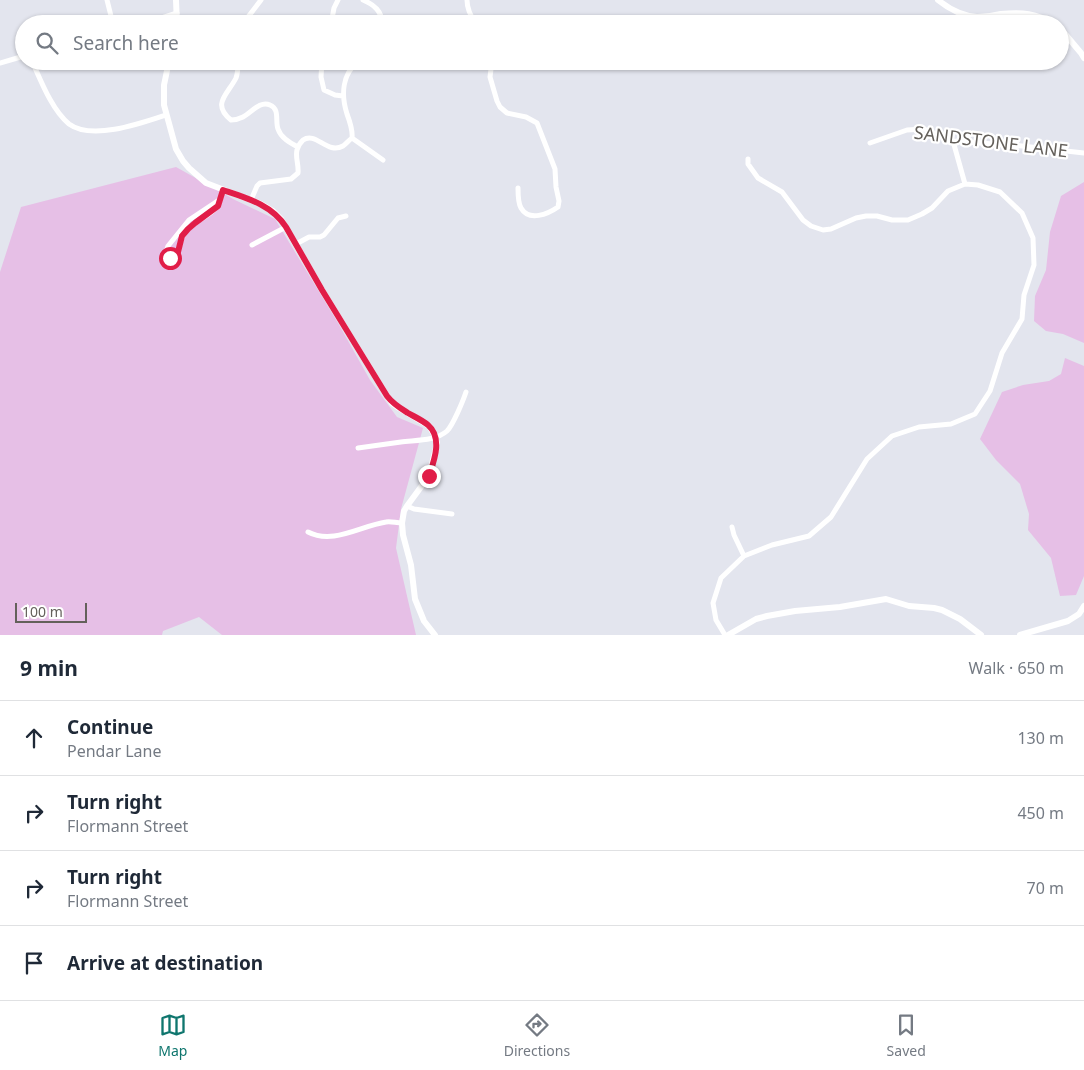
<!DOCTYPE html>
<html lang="en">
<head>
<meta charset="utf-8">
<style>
	body { margin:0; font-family:"Noto Sans",sans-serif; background:#f6f6f7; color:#1f2937 }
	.scale { position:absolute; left:15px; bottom:12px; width:72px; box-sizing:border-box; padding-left:5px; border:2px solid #64605b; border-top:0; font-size:14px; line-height:18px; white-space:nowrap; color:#64605b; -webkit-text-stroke:4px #fff; paint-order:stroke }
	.stop { position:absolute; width:15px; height:15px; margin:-11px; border:4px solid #e11d48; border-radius:50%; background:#fff }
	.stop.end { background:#e11d48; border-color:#fff; box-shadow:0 1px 5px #0008 }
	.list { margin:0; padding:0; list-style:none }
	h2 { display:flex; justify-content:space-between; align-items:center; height:65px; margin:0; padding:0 20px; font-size:21px }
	h2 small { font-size:16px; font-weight:400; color:#747a83 }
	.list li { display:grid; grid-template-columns:32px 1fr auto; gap:15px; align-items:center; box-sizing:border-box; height:75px; padding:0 20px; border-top:1px solid #e0e1e3 }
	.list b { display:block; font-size:19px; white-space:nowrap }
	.list p { margin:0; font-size:16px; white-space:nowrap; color:#747a83 }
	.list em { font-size:16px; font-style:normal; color:#747a83 }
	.icon { flex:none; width:28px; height:28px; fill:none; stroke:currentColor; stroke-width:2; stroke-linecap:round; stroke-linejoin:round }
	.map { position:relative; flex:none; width:1084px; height:635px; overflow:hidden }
	.search { position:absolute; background:#fff; box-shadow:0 1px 4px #0004; left:15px; right:15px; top:15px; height:55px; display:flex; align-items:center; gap:12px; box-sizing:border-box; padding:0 18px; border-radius:28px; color:#747a83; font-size:19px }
	.sheet { height:365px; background:#fff }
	nav { display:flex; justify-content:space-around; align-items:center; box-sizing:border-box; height:70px; border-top:1px solid #e0e1e3; background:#fff; font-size:14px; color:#747a83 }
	nav a { display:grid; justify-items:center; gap:2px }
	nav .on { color:#0f766e }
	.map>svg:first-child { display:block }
	.green { fill:#e6bfe6 }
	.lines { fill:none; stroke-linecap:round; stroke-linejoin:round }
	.minor { stroke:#fff; stroke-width:5 }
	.tertiary { stroke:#fff; stroke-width:6 }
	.route { stroke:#e11d48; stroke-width:6 }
	.labels { text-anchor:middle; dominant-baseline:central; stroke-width:4.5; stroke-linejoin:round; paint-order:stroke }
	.street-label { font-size:18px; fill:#64605b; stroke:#fff }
</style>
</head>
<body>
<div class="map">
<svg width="1084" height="635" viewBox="0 0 1084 635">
	<rect width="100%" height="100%" fill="#e3e5ee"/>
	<path class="green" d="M176,167L235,200L275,219L338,323L370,380L397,417L423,428L401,509L396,548L416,635H222L199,617L163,631L162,635H0V272L21,207Z
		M1084,182V343L1063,334L1046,331L1034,321L1035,296L1046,270L1050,232L1061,196Z
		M1065,358L1084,366V576L1076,595L1060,596L1051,558L1028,530L1029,514L1020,484L996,460L980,439L1002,392L1023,385L1049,381L1061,374Z"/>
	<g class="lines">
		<path class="minor" d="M107,0L113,24
			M363,0C375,5 381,11 383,24
			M467,0C467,9 471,17 476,24
			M143,24L177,13
			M241,24V22L248,17L261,0
			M331,24L334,8L338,0
			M32,61C41,81 52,110 69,124C92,141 142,123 166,115
			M238,61C238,67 238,73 236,78C228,94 211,104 231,120C235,120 239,119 243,117C251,113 260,100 270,105C280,109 275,121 278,129C281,138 290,143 298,147
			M322,61L321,77L324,90L335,95L343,96
			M492,61L490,77L497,101L500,107L507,113L526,117L537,123L555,169L556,187L559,201L558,207C548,214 529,222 521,208C518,203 518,194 518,188
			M0,63L24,56
			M352,138L383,160
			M953,141L965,184
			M870,143L907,130L924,129L953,141L1022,146L1084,153
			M219,200L189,220L168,246C166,251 166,254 170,258C181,256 178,244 183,236C190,222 206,219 216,208C220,204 221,195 223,190
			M251,200L257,186L260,183L291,179L298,173C299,165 295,157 297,150C298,146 300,143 303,140C316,131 327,155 343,146C346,144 349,140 352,138C353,130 350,122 347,114C341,95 342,75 358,61
			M296,244L309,237H320L324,235L338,218L346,216
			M252,245L286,227
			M358,448C373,446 387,444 401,442C415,440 436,441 447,431C453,425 463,401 466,392
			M407,506L414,509L452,514
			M732,527L734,535L744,556
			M308,532C333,545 360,526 386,522C391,521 396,523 402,523
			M725,635L716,620L713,603L721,578L744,556L772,545L809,536L831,517L867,459L892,436L919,427L951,424L975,414L990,391L1002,353L1022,319L1024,295L1034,265L1033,238L1022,213L1000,192L978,185L965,184L948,191L932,208L922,214L908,220H892L877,216H866L856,218L831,229L823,230L811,226L803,220L782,192L758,178L748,164V159"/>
		<path class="tertiary" d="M176,0L177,24
			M938,0C949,9 963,16 977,17C985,17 993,16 1001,14C1022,12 1036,13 1054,24
			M1060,28L1081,53L1084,58
			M169,61L164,85V105L176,149L183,161L189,168L206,183L261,204L273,211L281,219L322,290L387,396L392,403L399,408L429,426L435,436L437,443L436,448L429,476L407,506L404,511L402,523L403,535L411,565L415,599L424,621L435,635
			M728,635L756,619L767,616L795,611L840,607L886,599L909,606L934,608L942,610L960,619L981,635
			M1020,635L1068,621L1079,614L1084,606"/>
	</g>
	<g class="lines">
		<path class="route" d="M170,258L176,256L178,252L182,236L188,229L195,223L218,206L223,190C247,198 272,205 286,227L322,290L387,396C393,404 400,408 408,413C415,417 422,420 428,425C443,438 434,461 429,476"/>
	</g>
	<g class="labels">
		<g class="street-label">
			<text transform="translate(991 141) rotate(7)">SANDSTONE LANE</text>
		</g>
	</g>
</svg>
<div class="scale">100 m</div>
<div class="stop" style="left:170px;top:258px"></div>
<div class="stop end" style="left:429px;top:476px"></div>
<div class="search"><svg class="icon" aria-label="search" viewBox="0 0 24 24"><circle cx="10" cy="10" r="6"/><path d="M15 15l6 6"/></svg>Search here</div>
</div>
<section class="sheet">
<h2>9 min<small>Walk · 650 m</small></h2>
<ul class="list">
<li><svg class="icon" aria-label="ahead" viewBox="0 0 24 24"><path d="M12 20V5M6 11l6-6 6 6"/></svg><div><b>Continue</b><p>Pendar Lane</p></div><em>130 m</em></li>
<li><svg class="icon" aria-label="right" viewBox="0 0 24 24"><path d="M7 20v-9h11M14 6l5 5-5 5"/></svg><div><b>Turn right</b><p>Flormann Street</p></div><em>450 m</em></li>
<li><svg class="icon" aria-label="right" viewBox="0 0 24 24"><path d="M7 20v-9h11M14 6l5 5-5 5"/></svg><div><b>Turn right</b><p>Flormann Street</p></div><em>70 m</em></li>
<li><svg class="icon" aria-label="arrive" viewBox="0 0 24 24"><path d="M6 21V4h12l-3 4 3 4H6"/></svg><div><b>Arrive at destination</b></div></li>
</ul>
</section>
<nav>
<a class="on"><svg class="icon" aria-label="map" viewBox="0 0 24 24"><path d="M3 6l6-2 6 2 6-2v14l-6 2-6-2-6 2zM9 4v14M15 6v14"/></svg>Map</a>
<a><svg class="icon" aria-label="directions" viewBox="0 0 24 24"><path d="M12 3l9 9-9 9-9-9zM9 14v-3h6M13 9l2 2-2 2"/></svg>Directions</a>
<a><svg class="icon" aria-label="saved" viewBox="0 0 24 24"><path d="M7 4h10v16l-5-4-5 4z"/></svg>Saved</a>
</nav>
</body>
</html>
